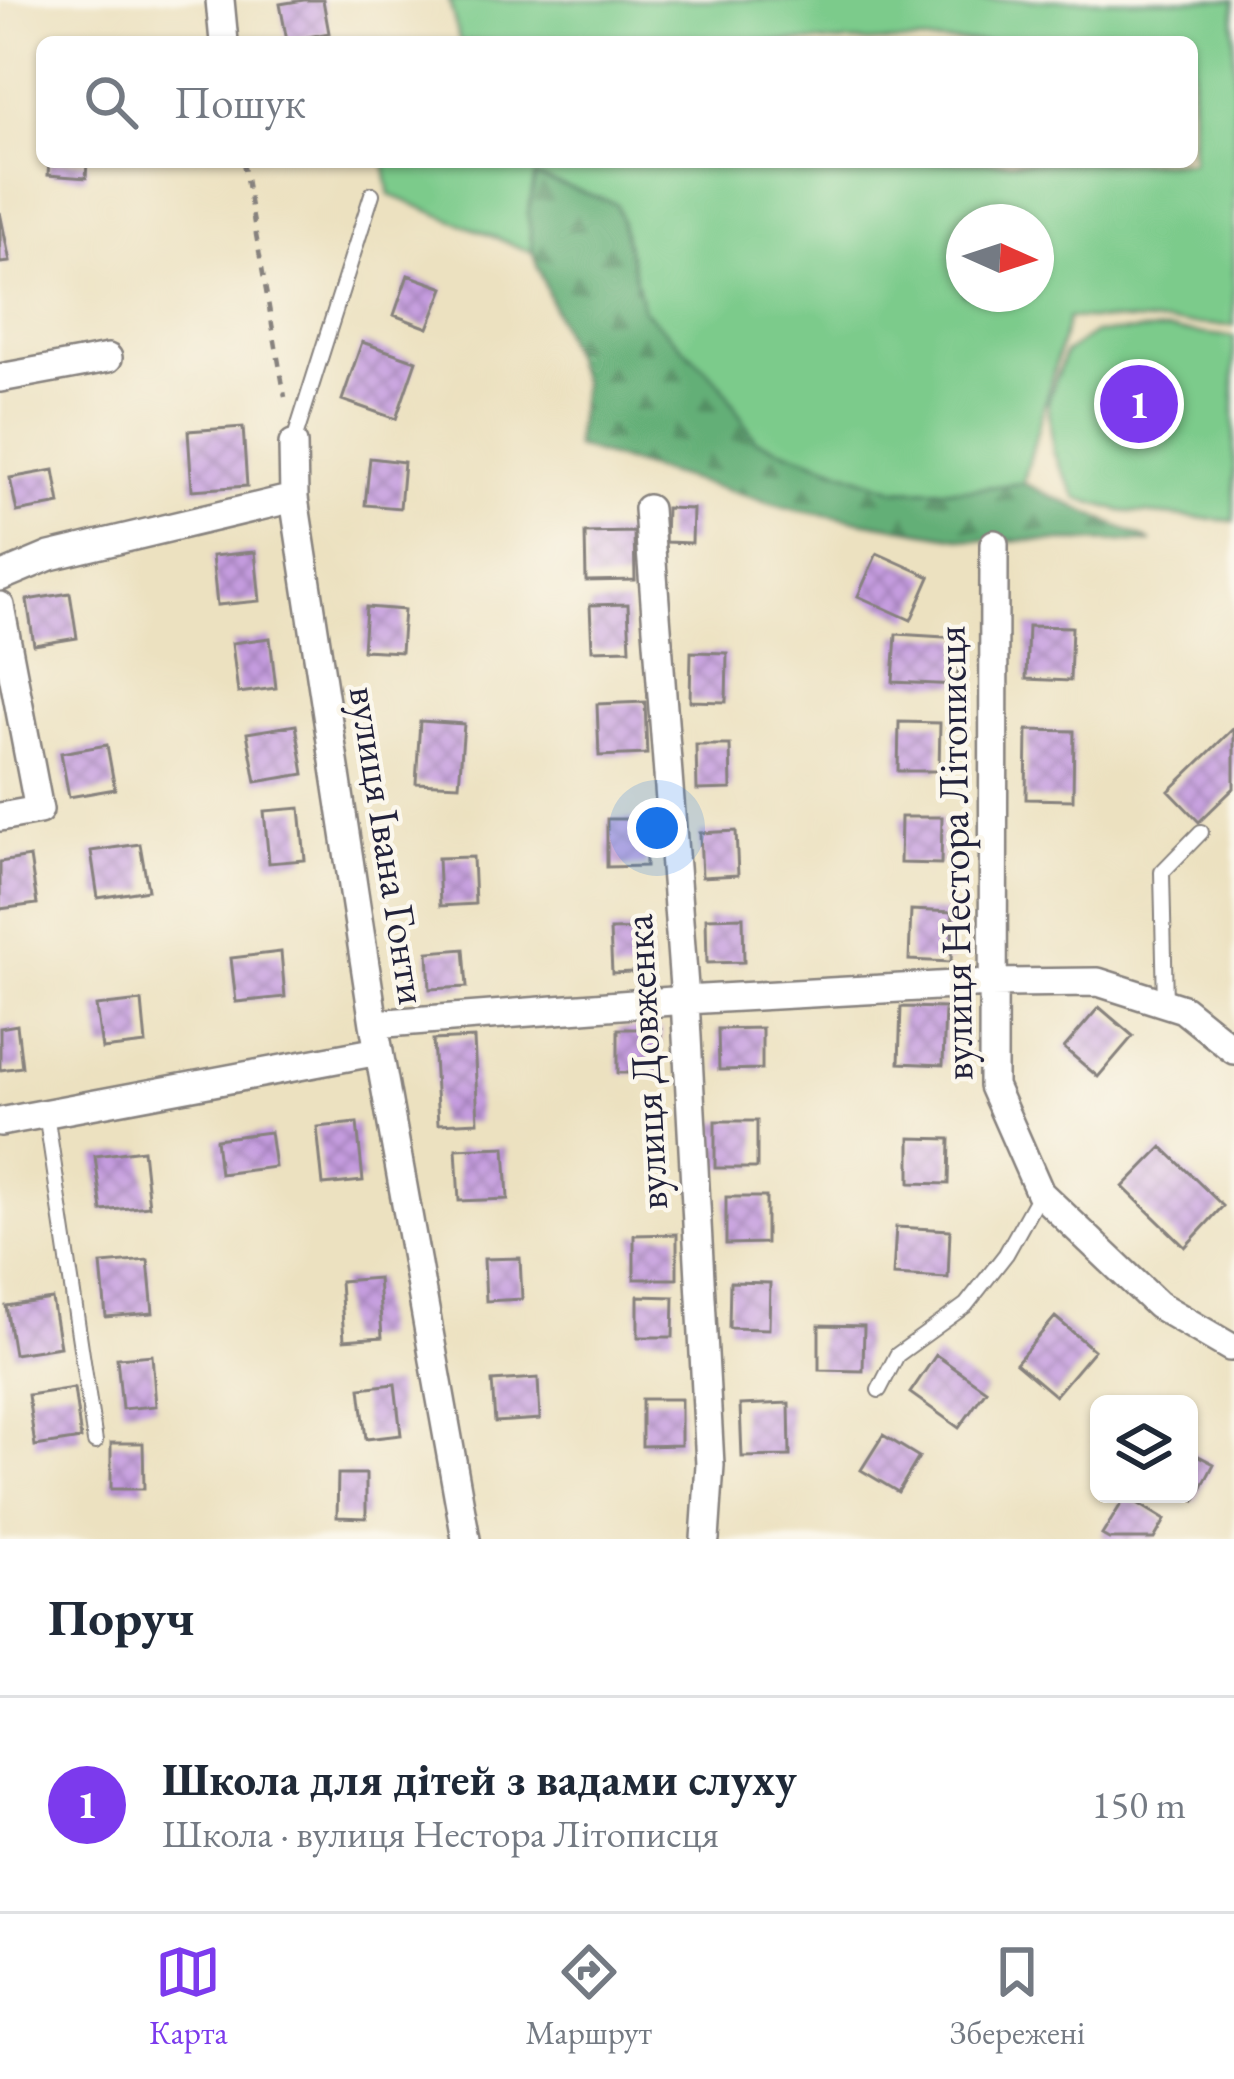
<!DOCTYPE html>
<html lang="uk">
<head>
<meta charset="utf-8">
<style>
	body { margin:0; font-family:"EB Garamond",serif; background:#f6f6f7; color:#1f2937 }
	.controls { position:absolute; right:36px; bottom:36px; display:grid; overflow:hidden; border-radius:18px; box-shadow:0 3px 9px #0004 }
	.controls button { width:108px; height:108px; display:grid; place-items:center; padding:0; border:0; border-bottom:3px solid #e0e1e3; background:#fff; color:#1f2937; font:60px sans-serif }
	.compass { position:absolute; left:946px; top:204px; width:108px; height:108px; border-radius:50%; background:#fff; box-shadow:0 3px 9px #0004; rotate:93deg }
	.you { position:absolute; left:657px; top:828px; width:42px; height:42px; margin:-30px; border:9px solid #fff; border-radius:50%; background:#1a73e8; box-shadow:0 0 0 18px #1a73e833 }
	.badge { display:grid; place-items:center; width:78px; height:78px; border-radius:50%; background:#7c3aed; color:#fff; font-size:39px; font-weight:700 }
	.pin { position:absolute; translate:-50% -50%; border:6px solid #fff; box-shadow:0 3px 12px #0006 }
	.list { margin:0; padding:0; list-style:none }
	h2 { display:flex; justify-content:space-between; align-items:center; height:156px; margin:0; padding:0 48px; font-size:51px }
	h2 small { font-size:39px; font-weight:400; color:#747a83 }
	.list li { display:grid; grid-template-columns:78px 1fr auto; gap:36px; align-items:center; box-sizing:border-box; height:216px; padding:0 48px; border-top:3px solid #e0e1e3 }
	.list b { display:block; font-size:45px; white-space:nowrap }
	.list p { margin:0; font-size:39px; white-space:nowrap; color:#747a83 }
	.list em { font-size:39px; font-style:normal; color:#747a83 }
	.icon { flex:none; width:66px; height:66px; fill:none; stroke:currentColor; stroke-width:2; stroke-linecap:round; stroke-linejoin:round }
	.map { position:relative; flex:none; width:1234px; height:1539px; overflow:hidden }
	.search { position:absolute; background:#fff; box-shadow:0 3px 9px #0004; left:36px; right:36px; top:36px; height:132px; display:flex; align-items:center; gap:30px; box-sizing:border-box; padding:0 42px; border-radius:18px; color:#747a83; font-size:45px }
	.sheet { height:372px; background:#fff }
	nav { display:flex; justify-content:space-around; align-items:center; box-sizing:border-box; height:168px; border-top:3px solid #e0e1e3; background:#fff; font-size:33px; color:#747a83 }
	nav a { display:grid; justify-items:center; gap:6px }
	nav .on { color:#7c3aed }
	.map>svg:first-child { display:block }
	.grass { fill:#7bcb8b; stroke:#4e7663; stroke-width:3; fill-rule:evenodd }
	.forest { fill:url(#forest-firs); stroke:#436859; stroke-width:3 }
	.building { fill:url(#building-cross-hatch) }
	.lines { fill:none; stroke-linecap:round; stroke-linejoin:round }
	.service-casing { stroke:#87827e; stroke-width:18 }
	.minor-casing { stroke:#87827e; stroke-width:32 }
	.path { stroke:#87827e; stroke-width:4.5; stroke-dasharray:9 9; stroke-linecap:butt }
	.service { stroke:#fff; stroke-width:14 }
	.minor { stroke:#fff; stroke-width:27 }
	.labels { text-anchor:middle; dominant-baseline:central; stroke-width:9; stroke-linejoin:round; paint-order:stroke }
	.street-label { font-size:42px; fill:#22223b; stroke:#fbf7ec }
</style>
</head>
<body>
<div class="map">
<svg width="1234" height="1539" viewBox="0 0 1234 1539">
	<defs>
		<pattern id="forest-firs" width="22" height="20" patternUnits="userSpaceOnUse" patternTransform="scale(3)"><rect width="22" height="20" fill="#64af77"/><path d="M5 1l3.5 6h-7zM16 11l3.5 6h-7z" fill="#528e63"/></pattern>
		<pattern id="building-cross-hatch" width="8" height="8" patternUnits="userSpaceOnUse" patternTransform="scale(3)"><rect width="8" height="8" fill="#c59cdf"/><path d="M0 0l8 8M0 8l8-8" fill="none" stroke="#a07fb6"/></pattern>
	</defs>
	<rect width="100%" height="100%" fill="#fbf7ec"/>
	<filter id="ink" filterUnits="userSpaceOnUse"><feTurbulence type="fractalNoise" baseFrequency=".00833" numOctaves="2"/><feDisplacementMap in="SourceGraphic" scale="24" xChannelSelector="R" yChannelSelector="G"/><feConvolveMatrix kernelMatrix="1 2 1 2 8 2 1 2 1" color-interpolation-filters="sRGB"/></filter>
	<filter id="wash" filterUnits="userSpaceOnUse"><feTurbulence type="fractalNoise" baseFrequency=".004" numOctaves="4" result="noise"/><feDisplacementMap in="SourceGraphic" scale="48" xChannelSelector="R" yChannelSelector="G"/><feGaussianBlur stdDeviation="2.7" result="paint"/><feColorMatrix in="noise" values="0 0 0 0 0 0 0 0 0 0 0 0 0 0 0 0 0 1.4 0 .05"/><feComposite in="paint" operator="in"/></filter>
	<g filter="url(#wash)">
		<rect width="100%" height="100%" fill="#ece1c0"/>
		<path class="grass" d="M449,0H1234V326L1068,318L1023,483L972,489L896,490L755,440L721,384L643,309L616,204L528,213L533,253L390,195L384,162H1192V42H460ZM964,222H1036V294H964Z
			M1168,330L1234,337V521L1121,511L1077,498L1053,452L1048,401L1065,353L1095,333Z"/>
		<path class="forest" d="M535,176L617,204L643,309L721,384L755,440L896,490L972,489L1023,483L1152,542L971,540L796,510L575,447L582,383L533,254L528,213Z"/>
		<g id="blocks">
			<path class="building" d="M304,0H323L329,33L287,41L280,4Z
				M49,162H87L86,178L48,175Z
				M0,212L10,262L0,263Z
				M408,275L444,288L428,328L394,315Z
				M362,342L416,361L396,419L342,400Z
				M243,427L247,486L192,490L188,431Z
				M370,458L404,462L400,508L365,505Z
				M54,470L60,504L17,512L10,478Z
				M666,508L693,509L692,543L665,542Z
				M634,532L635,580L586,581L585,533Z
				M255,552L260,601L217,605L212,556Z
				M877,553L930,577L911,620L858,596Z
				M70,593L77,638L34,645L27,600Z
				M628,604L630,649L592,650L590,605Z
				M366,607L404,610L401,652L363,650Z
				M1028,626L1072,627L1070,681L1026,679Z
				M896,634L960,638L957,685L893,682Z
				M270,638L276,688L238,693L232,643Z
				M691,652L727,653L726,702L690,701Z
				M645,702L647,754L599,756L597,704Z
				M420,721L464,724L459,785L416,783Z
				M899,722L940,723L939,771H898Z
				M296,725L304,774L256,782L247,733Z
				M1234,728V788L1199,822L1169,791Z
				M1027,730L1074,731L1073,800L1026,799Z
				M107,745L115,789L69,797L61,753Z
				M696,745H730L731,789L697,790Z
				M300,808L305,860L269,863L264,811Z
				M901,817H942L941,864L900,863Z
				M607,819H645L646,866L607,867Z
				M736,831L738,875L702,877L700,833Z
				M140,844L148,890L98,898L91,851Z
				M30,857L37,904L0,909V862Z
				M473,857L475,904L440,906L438,858Z
				M911,910L953,912L951,962L909,960Z
				M743,917L744,962L707,963L706,918Z
				M649,929L651,971L612,973L610,930Z
				M464,949L467,987L430,989L428,952Z
				M281,952L285,997L236,1002L231,958Z
				M142,1001L146,1044L102,1049L96,1006Z
				M901,1007L945,1008L943,1065L899,1063Z
				M1099,1007L1133,1036L1098,1077L1064,1048Z
				M17,1025L22,1067L0,1070V1028Z
				M762,1028V1069L719,1070L718,1029Z
				M618,1029H661V1073H618Z
				M474,1038L478,1122L438,1124L433,1040Z
				M715,1121H757V1168H715Z
				M357,1123L363,1181L323,1185L317,1127Z
				M270,1132L275,1167L220,1174L216,1139Z
				M910,1138L950,1139L949,1184L910,1183Z
				M505,1147L508,1199L459,1201L456,1149Z
				M1162,1147L1223,1206L1185,1247L1123,1187Z
				M143,1150L149,1206L102,1211L95,1156Z
				M726,1197H766V1243L726,1244Z
				M896,1227L950,1230L948,1278L893,1275Z
				M677,1234V1279H634V1235Z
				M520,1258L522,1299L486,1301L484,1259Z
				M148,1260L153,1313L106,1317L101,1264Z
				M378,1278L382,1337L344,1340L340,1281Z
				M730,1282L770,1283L769,1329L729,1328Z
				M638,1296L674,1297L673,1337H638Z
				M52,1299L60,1347L14,1354L6,1306Z
				M1055,1317L1094,1350L1055,1396L1016,1363Z
				M819,1325L864,1326L863,1371L819,1370Z
				M152,1355L156,1406L122,1409L117,1358Z
				M936,1355L986,1390L959,1428L910,1393Z
				M538,1378L540,1419L495,1422L492,1381Z
				M395,1384L401,1435L366,1439L360,1388Z
				M74,1388L81,1439L35,1446L28,1395Z
				M642,1399H681V1445L642,1446Z
				M789,1403L790,1456L742,1457L740,1405Z
				M883,1435L919,1457L898,1492L861,1470Z
				M111,1443H143L144,1489H111Z
				M1189,1451L1214,1464L1195,1501L1181,1494H1189Z
				M338,1474H366V1518L337,1517Z
				M1126,1496L1165,1520L1154,1539H1109L1102,1535Z"/>
		</g>
	</g>
	<g filter="url(#ink)">
		<use href="#blocks" fill-opacity="0" stroke="#87827e" stroke-width="3"/>
		<g class="lines">
			<g class="service-casing">
				<path id="service" d="M293,444L372,194
					M1165,1003L1162,872L1201,832
					M46,1113L95,1442
					M879,1390L897,1355L966,1305L1006,1254L1040,1193"/>
			</g>
			<g class="minor-casing">
				<path id="minor" d="M220,0L224,42
					M0,378L108,358
					M293,444L294,498L374,1024L466,1539
					M648,509L685,1000L710,1465L705,1539
					M994,544L993,1086L1040,1193L1158,1305L1230,1347
					M0,577L50,556L294,498
					M0,606L39,810L0,817
					M374,1024L685,1000L990,983L1098,982L1183,1009L1234,1050
					M0,1122L379,1051"/>
			</g>
			<path class="path" d="M243,162L285,397"/>
			<use href="#service" class="service"/>
			<use href="#minor" class="minor"/>
		</g>
	</g>
	<g class="labels">
		<g class="street-label">
			<text transform="translate(389 845) rotate(81)">вулиця Івана Гонти</text>
			<text transform="translate(954 853) rotate(-91)">вулиця Нестора Літописця</text>
			<text transform="translate(645 1062) rotate(-93)">вулиця Довженка</text>
		</g>
	</g>
</svg>
<div class="controls">
<button><svg class="icon" aria-label="layers" viewBox="0 0 24 24"><path d="M12 4l9 5-9 5-9-5zM3 14l9 5 9-5"/></svg></button>
</div>
<svg class="compass" viewBox="-18 -18 36 36"><path d="M0-13l5 13h-10z" fill="#e53935"/><path d="M0 13l5-13h-10z" fill="#747a83"/></svg>
<div class="you"></div>
<div class="pin badge" style="left:1139px;top:404px">1</div>
<div class="search"><svg class="icon" aria-label="search" viewBox="0 0 24 24"><circle cx="10" cy="10" r="6"/><path d="M15 15l6 6"/></svg>Пошук</div>
</div>
<section class="sheet">
<h2>Поруч<small></small></h2>
<ul class="list">
<li><span class="badge">1</span><div><b>Школа для дітей з вадами слуху</b><p>Школа · вулиця Нестора Літописця</p></div><em>150 m</em></li>
</ul>
</section>
<nav>
<a class="on"><svg class="icon" aria-label="map" viewBox="0 0 24 24"><path d="M3 6l6-2 6 2 6-2v14l-6 2-6-2-6 2zM9 4v14M15 6v14"/></svg>Карта</a>
<a><svg class="icon" aria-label="directions" viewBox="0 0 24 24"><path d="M12 3l9 9-9 9-9-9zM9 14v-3h6M13 9l2 2-2 2"/></svg>Маршрут</a>
<a><svg class="icon" aria-label="saved" viewBox="0 0 24 24"><path d="M7 4h10v16l-5-4-5 4z"/></svg>Збережені</a>
</nav>
</body>
</html>
